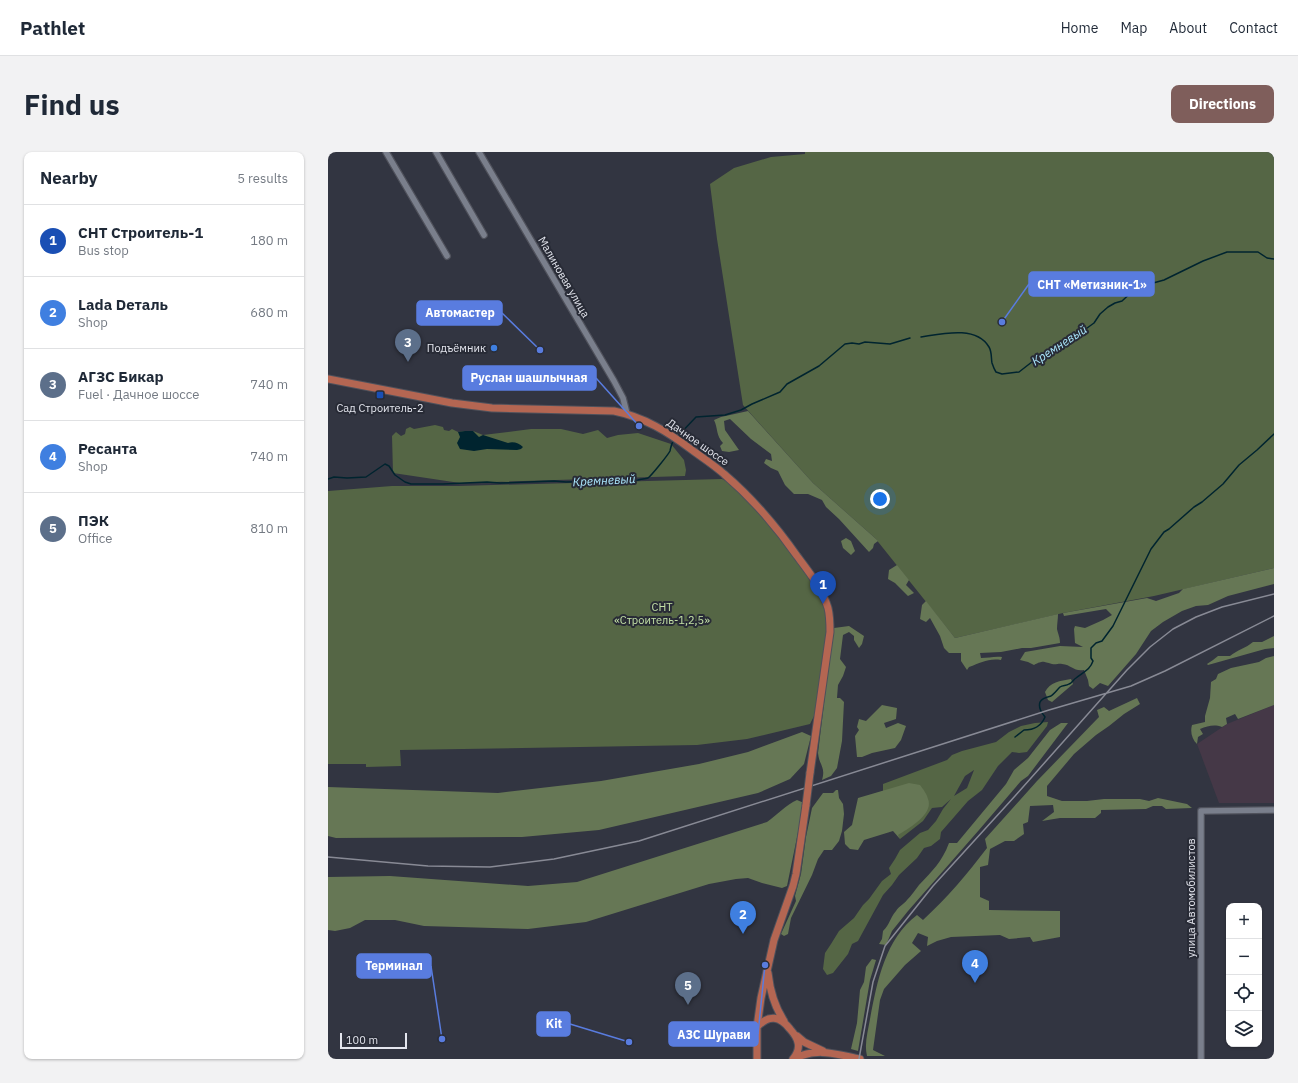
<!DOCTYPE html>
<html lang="en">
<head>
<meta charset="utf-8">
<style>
	body { margin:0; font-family:"IBM Plex Sans",sans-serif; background:#f2f2f3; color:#1f2937 }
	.controls { position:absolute; right:12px; bottom:12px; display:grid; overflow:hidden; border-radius:8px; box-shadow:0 1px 3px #0004 }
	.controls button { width:36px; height:36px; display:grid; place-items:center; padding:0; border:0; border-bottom:1px solid #e0e1e3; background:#fff; color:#1f2937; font:20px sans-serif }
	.scale { position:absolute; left:12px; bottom:10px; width:67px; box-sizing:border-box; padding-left:4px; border:2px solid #e4e6ee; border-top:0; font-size:11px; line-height:14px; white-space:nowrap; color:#e4e6ee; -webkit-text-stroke:3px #282b36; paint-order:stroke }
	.you { position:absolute; left:552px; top:347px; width:14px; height:14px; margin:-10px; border:3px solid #fff; border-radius:50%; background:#1a73e8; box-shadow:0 0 0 6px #1a73e833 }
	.badge { display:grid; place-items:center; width:26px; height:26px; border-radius:50%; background:#7f5e5b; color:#fff; font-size:13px; font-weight:700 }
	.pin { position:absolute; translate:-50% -33px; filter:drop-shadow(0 1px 2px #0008) }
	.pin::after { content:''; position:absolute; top:21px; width:14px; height:12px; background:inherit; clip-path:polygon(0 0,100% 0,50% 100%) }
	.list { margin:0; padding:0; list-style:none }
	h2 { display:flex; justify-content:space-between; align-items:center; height:52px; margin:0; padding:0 16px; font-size:17px }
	h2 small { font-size:13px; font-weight:400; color:#747a83 }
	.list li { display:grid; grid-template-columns:26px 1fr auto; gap:12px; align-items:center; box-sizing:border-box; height:72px; padding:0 16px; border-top:1px solid #e0e1e3 }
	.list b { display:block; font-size:15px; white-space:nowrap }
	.list p { margin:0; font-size:13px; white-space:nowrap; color:#747a83 }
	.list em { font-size:13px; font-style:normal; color:#747a83 }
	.icon { flex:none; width:22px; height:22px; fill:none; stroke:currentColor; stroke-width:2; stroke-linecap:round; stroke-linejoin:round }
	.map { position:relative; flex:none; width:946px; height:907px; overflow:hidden; border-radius:8px }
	header { display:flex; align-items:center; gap:24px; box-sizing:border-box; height:56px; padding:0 20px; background:#fff; border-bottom:1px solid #e0e1e3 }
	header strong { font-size:19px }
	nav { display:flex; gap:22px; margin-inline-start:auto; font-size:14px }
	.intro { display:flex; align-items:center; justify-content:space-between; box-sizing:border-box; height:96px; padding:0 24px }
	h1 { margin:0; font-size:28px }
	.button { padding:10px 18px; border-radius:8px; background:#7f5e5b; color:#fff; font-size:14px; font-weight:700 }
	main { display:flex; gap:24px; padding:0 24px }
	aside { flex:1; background:#fff; border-radius:8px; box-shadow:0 1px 3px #0004 }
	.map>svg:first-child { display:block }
	.commercial { fill:#453847 }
	.green { fill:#556645; fill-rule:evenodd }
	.forest { fill:#675 }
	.water { fill:#00242f }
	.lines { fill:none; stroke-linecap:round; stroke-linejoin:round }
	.stream { stroke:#00242f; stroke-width:1.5 }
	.minor-casing { stroke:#4f515b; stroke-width:8 }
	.major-casing { stroke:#4f515b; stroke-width:9 }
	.minor { stroke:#7a7f8c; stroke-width:5.5 }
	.major { stroke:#b46652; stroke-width:7 }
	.rail { stroke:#888a95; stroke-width:1.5 }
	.major-bridge-casing { stroke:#4f515b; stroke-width:9; stroke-linecap:butt }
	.major-bridge { stroke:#b46652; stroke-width:7 }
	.shop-dot { fill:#3f7fe0; stroke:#282b36; stroke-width:1.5 }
	.transit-dot { fill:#1a4fb4; stroke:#282b36; stroke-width:1.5 }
	.labels { text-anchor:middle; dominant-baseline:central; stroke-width:4; stroke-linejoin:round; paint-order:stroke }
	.street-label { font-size:11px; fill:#e4e6ee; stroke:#282b36 }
	.poi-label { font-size:11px; fill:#e4e6ee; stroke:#282b36; text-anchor:end }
	.park-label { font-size:11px; fill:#c4e2a7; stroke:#282b36 }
	.water-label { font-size:12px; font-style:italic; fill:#ace9ff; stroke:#282b36 }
	.leader { fill:none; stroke:#597cdf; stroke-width:1.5 }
	.callout-dot { fill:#597cdf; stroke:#282b36; stroke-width:1.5 }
	.callout { fill:#597cdf; stroke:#597cdf; stroke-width:1.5 }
	.callout-label { font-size:12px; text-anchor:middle; font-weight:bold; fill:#fff }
</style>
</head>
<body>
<header>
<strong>Pathlet</strong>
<nav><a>Home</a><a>Map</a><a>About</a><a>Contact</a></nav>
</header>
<div class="intro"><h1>Find us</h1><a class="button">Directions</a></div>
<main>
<aside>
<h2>Nearby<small>5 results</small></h2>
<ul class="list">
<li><span class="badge" style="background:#1a4fb4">1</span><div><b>СНТ Строитель-1</b><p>Bus stop</p></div><em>180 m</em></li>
<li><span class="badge" style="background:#3f7fe0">2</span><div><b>Lada Dеталь</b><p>Shop</p></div><em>680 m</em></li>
<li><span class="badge" style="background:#5c6f8a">3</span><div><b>АГЗС Бикар</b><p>Fuel · Дачное шоссе</p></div><em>740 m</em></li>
<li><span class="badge" style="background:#3f7fe0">4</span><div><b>Ресанта</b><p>Shop</p></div><em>740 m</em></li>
<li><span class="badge" style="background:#5c6f8a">5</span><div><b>ПЭК</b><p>Office</p></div><em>810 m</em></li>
</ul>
</aside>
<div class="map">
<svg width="946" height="907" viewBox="0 0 946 907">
	<rect width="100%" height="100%" fill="#323541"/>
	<path class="commercial" d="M946,553V651H891L869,592L899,572Z"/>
	<path class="green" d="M477,0H946V416L826,444L735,461L627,486L547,386L485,331L415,253L389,87L382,32L406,16L443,5L477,2Z
		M107,273L115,275L116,278L121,279L124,277L130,280L137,279H145L155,283L203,277H233L255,282L270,278L279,286L290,283L310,281L343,292L356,308L358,318L357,324L132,331L65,321L64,284L68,280L73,284L77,282L78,277L82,275L86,277Z
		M394,327L404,332L440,369L483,426L496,453L500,476L487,562L482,572L419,587L369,593L72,598L73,614L38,615V612H0V339L64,334H130Z
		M720,570L719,574L699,600L691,601L684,600L670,614L654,638L640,649L613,680L612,687L603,694L596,696L589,706L571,723L564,733L555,743L530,789L524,792L520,802L505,821L499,823L495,817L497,801L503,792L511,779L526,766L535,753L541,747L554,729L563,722L561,716L567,707L572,698L592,681L600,678L608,669L615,657L623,647L614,655L604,656L595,669L572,687L565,676L555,639V632L619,608L624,603L634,599L668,590L681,580L693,574L707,571ZM646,618L639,636L626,644L637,624Z"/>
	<path class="forest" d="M420,259L485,331L547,386L550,389L546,392L545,396L541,400L511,367L498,355L494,348L480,342H466L457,333L450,319L443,316L436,311L438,307L444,309L443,302L423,287L402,267L396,269L397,278L411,298L401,300L394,299L392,294L395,291C388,284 390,276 386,268L393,265Z
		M518,386L523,389L527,399L523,403L515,396L513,389Z
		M569,413L581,428L578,433L586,441L580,444L567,431L560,427L561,418Z
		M946,416V432L900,444L880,453L868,454L854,459L835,470L823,479L808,502L780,534L772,531L765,537L761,534L760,528L756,518C746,520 744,513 734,512C731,511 728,513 724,512C715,510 716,508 706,513L700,510L692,508L697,500L732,494L755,495L747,491L746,477L747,474L757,476L775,468L784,463L778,457L736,464L735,461L819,446L828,449L851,441L855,437Z
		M598,449L627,486L730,462C730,467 729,472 729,477C730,482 732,485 732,491L703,496H694L673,500L652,501L653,506C660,506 667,504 674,505L673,508C660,506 653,511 641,515L639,518L633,509V501H621L616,496L612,484L602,466L598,470L592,467L594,453Z
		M521,474L536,484L534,492L531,496L526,488V484L521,480L515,483L512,507L518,515L515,524L510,533L509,546H512L516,550L514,589L509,616L503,624L494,628C498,615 491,613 490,601L499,527L503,480L506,476Z
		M946,484V496L937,497L880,513L879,512L885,508L890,504H902C909,498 918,496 925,490H934Z
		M946,504V553L910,567L907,562L898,566L899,572L894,575C886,572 880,574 872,577L875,582L870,585L869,592C864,587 862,580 864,573L877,570V564L882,546L883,530L888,527L890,522L903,516L931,510L938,506Z
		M743,527L745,532L724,550L720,548L717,540C722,530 732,529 743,527Z
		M809,546L812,552L796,562L781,574L768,583L746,602L719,634V644L734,649H759L776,647H812L821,649L830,646L859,652L864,656L838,657L834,654H825L818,657L773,658V661L767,666H732L714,669L726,660L725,653L702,654L700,670L695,672L696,682L686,689H677L662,697L660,713L652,715V745L661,749V758L732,759V785L705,790L702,785L681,787L672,783L623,785L609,789L599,794L600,785L590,781L584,791L593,799L577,813L556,837L552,848L545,898L557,904H539C536,892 540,879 542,867C549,830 557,787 589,763L595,768C619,746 640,721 659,696L657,687L709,629L771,565L769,558L776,555L781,559Z
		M554,553L569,556L568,567L556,571L558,576L570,571L578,574L573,588L567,596L544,601L534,605H529L527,584L531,578L529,575L531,567L538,569Z
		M733,571H740L700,624L693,629L651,678L580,759L564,779L558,793L551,792L554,787L555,779C562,772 562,766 568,759C571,754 576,752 579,748C583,744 587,738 591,733C604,719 614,710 621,691H629L678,632L686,618L700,606L722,578Z
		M474,580L483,584L476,612L462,627L430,641L271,678L194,685L8,686L0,684V635L170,641L273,629L371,612L420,600Z
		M581,631L592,633C595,637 599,642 600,647C606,662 581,676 570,683L572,687L565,679L536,688L530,698L522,697L517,692L516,680L524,673L530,646Z
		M508,638H510L511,646L515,652L516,662L514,679L511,689L504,698H496L490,707L484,723L463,766L460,782L456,784L453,782L468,749L467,744L473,722L478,685L484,656L495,641H505Z
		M469,648L476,651L459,734L454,736L434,731L420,726L408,727L381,732L258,770L200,777L96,774L67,768H37L22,776L7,779L0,778V725L62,724L200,734L249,730L439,670C449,663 458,653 469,648Z
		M544,807L548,808L542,828L530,899L523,897L529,871L532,838L536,830L538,815Z"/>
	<path class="water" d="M137,279H145L151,285L155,283L180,291C185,289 191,291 195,295L193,297L189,298L159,297L146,299L132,297L129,291L132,285L130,280Z"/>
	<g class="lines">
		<path class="stream" d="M593,185C613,182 648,173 661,195C664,200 663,206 664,211C665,214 666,217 668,220L674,222L691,220L709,206L716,204L737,192L766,171L772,162L780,155L787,151L794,149L807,137L818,133L836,128L875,109L899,100H930L939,106L946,107
			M349,285L368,265L397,263L413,258L424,252L452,240L459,232L491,214L517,192L524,191L531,192L537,190L562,192L582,186
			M0,327L6,325L19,326L38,325L57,312L61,314L67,323L77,330L83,332H115L159,330L172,331L226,329L238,330L310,328C313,327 317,327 320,326C323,324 340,303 342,299C343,294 343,292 346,288
			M687,585L696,578C706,578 713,575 717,565C714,561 710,556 712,550C714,546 719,545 723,544C726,542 729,538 732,535C735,533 738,534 741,532C744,531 745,528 748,526C755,520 762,518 765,509L763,506V496L768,491L774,489L785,474L823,397L836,380L841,377L866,355L874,350L895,332L911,313L929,298L946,282"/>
		<g class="minor-casing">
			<path id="minor" d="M58,0L119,104
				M108,0L156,83
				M151,0L286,229L295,246L299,262
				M873,907V659L946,658"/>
		</g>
		<g class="major-casing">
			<path id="major" d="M0,227L124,251L164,256L286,259C316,265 340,280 364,298C375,306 386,313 396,322C424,346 448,374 469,404C481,420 494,436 500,456C502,464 502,472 502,480L482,621
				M440,821C442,839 446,854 456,869
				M429,875L433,846L446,788L465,734L468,722L478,653
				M469,884L476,890L495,899
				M429,907V875C441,862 452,864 462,877C471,887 474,896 465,907
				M465,907C490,895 507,902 532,907"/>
		</g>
		<use href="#minor" class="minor"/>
		<use href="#major" class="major"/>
		<path class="rail" d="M0,705L100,714L162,715L226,707L311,689L721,558L803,534L837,519L946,464
			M531,907L545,830L557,794L605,734L687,644L799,518L822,495L845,477L868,465L894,455L946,442"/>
		<g class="major-bridge-casing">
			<path id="major-bridge" d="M478,653L482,621"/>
		</g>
		<use href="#major-bridge" class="major-bridge"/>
	</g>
	<circle class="shop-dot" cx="166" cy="196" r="4"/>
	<rect class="transit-dot" x="48" y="239" width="8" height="8" rx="2"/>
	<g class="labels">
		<g class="street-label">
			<text transform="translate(236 125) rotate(60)">Малиновая улица</text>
			<text transform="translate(370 290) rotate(35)">Дачное шоссе</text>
			<text transform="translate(863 746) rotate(-90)">улица Автомобилистов</text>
		</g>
		<g class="poi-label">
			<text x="158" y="196">Подъёмник</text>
			<text x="52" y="256" text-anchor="middle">Сад Строитель-2</text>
		</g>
		<g class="park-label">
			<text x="334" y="455">СНТ<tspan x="334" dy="13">«Строитель-1,2,5»</tspan></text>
		</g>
		<g class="water-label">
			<text transform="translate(731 193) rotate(-33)">Кремневый</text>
			<text transform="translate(276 328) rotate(-3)">Кремневый</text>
		</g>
	</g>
	<path class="leader" d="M674 170L701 132M212 198L174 161M311 274L268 226M114 887L103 814M301 890L242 872M437 813L430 882"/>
	<g class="callout-dot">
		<circle cx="674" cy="170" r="4"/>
		<circle cx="212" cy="198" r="4"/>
		<circle cx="311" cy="274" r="4"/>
		<circle cx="114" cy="887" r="4"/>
		<circle cx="301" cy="890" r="4"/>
		<circle cx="437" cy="813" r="4"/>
	</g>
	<g class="callout">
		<rect x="701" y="120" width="125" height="24" rx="4"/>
		<rect x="89" y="149" width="85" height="24" rx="4"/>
		<rect x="135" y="214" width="133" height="24" rx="4"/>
		<rect x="29" y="802" width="74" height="24" rx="4"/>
		<rect x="209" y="860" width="33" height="24" rx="4"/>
		<rect x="341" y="870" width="89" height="24" rx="4"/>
	</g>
	<g class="callout-label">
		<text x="764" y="137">СНТ «Метизник-1»</text>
		<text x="132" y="165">Автомастер</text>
		<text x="201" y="230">Руслан шашлычная</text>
		<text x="66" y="818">Терминал</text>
		<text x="226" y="876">Kit</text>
		<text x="386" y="887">АЗС Шурави</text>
	</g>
</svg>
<div class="controls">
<button>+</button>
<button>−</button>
<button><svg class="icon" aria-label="locate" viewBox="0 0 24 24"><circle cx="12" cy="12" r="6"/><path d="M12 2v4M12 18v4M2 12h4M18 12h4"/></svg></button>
<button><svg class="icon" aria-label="layers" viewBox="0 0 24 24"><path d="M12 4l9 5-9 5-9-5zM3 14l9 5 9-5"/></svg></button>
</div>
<div class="scale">100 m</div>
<div class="you"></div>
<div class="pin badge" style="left:495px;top:452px;background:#1a4fb4">1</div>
<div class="pin badge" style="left:415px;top:782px;background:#3f7fe0">2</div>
<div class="pin badge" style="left:80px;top:210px;background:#5c6f8a">3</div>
<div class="pin badge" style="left:647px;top:831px;background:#3f7fe0">4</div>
<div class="pin badge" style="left:360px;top:853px;background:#5c6f8a">5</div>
</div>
</main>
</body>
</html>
